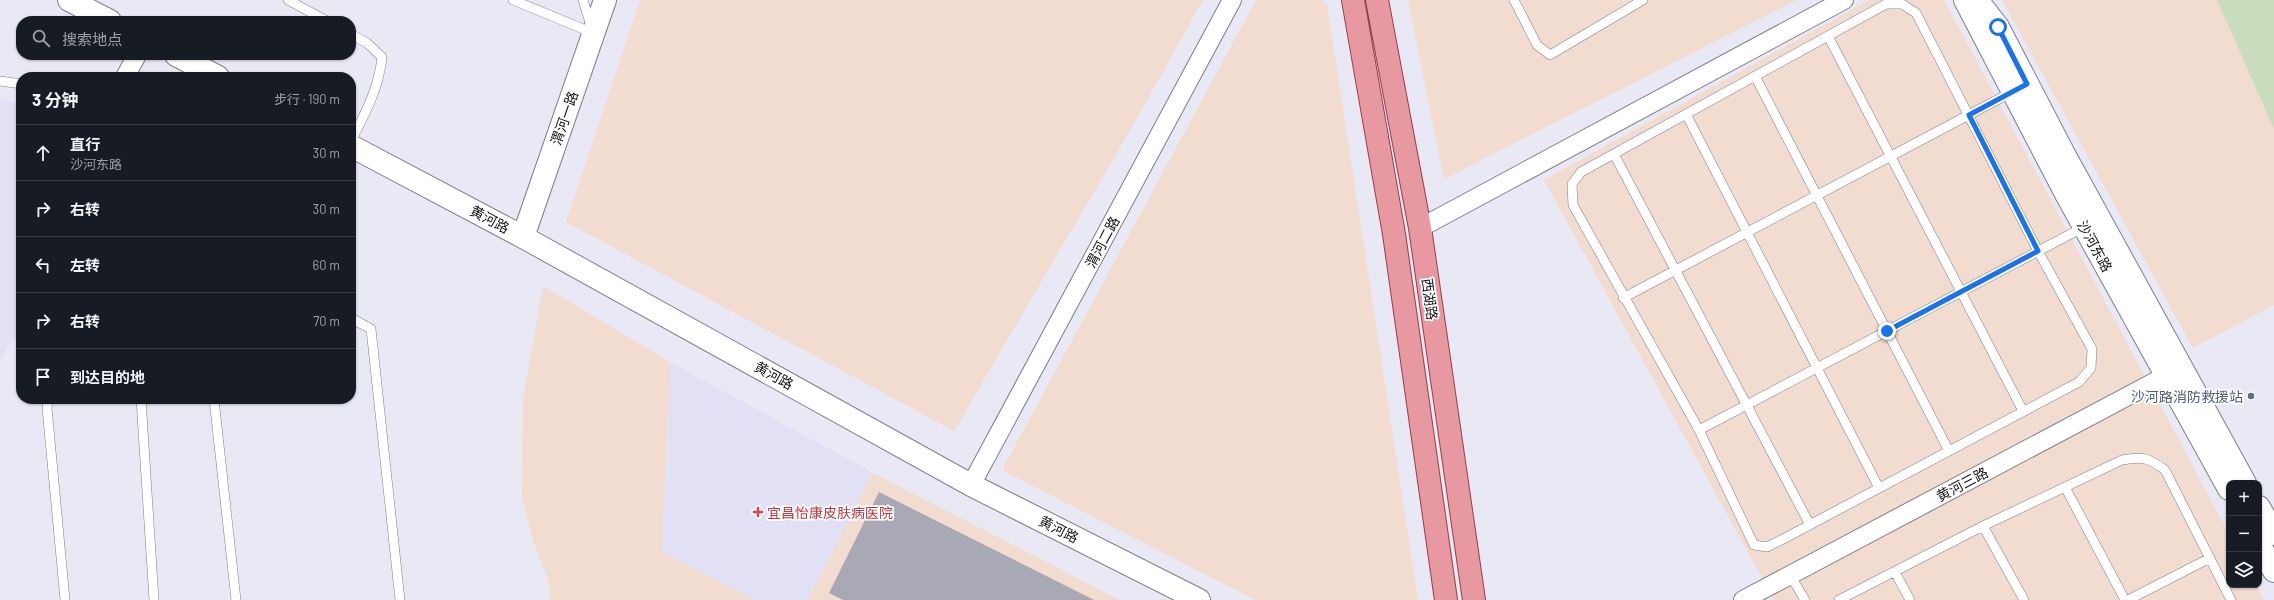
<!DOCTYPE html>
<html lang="zh">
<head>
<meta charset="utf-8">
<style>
	body { margin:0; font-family:Barlow,"Noto Sans SC",sans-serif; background:#242831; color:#f1f3f6 }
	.controls { position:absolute; right:12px; bottom:12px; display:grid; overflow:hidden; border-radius:8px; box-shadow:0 1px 3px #0004 }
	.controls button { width:36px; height:36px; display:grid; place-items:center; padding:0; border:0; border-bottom:1px solid #363941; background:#171b24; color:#f1f3f6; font:20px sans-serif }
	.stop { position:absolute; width:12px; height:12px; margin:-9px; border:3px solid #1a73e8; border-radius:50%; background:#fff }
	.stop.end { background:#1a73e8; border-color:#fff; box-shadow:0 1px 4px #0008 }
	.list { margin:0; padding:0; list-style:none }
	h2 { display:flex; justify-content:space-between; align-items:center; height:52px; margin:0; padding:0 16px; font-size:17px }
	h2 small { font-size:13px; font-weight:400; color:#9ea1a6 }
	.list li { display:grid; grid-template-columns:26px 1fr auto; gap:12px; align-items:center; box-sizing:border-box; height:56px; padding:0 16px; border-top:1px solid #363941 }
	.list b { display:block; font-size:15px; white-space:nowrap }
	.list p { margin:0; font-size:13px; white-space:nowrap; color:#9ea1a6 }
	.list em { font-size:13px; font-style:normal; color:#9ea1a6 }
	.icon { flex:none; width:22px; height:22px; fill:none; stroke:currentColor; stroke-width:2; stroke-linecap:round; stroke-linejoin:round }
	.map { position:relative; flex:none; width:2274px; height:600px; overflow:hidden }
	.search { position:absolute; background:#171b24; box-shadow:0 1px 3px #0004; left:16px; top:16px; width:340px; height:44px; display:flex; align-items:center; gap:10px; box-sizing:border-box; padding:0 14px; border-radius:16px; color:#9ea1a6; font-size:15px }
	.panel { position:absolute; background:#171b24; box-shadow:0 1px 3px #0004; left:16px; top:72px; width:340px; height:332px; border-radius:16px }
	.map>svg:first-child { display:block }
	.industrial { fill:#f2dbcf }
	.built { fill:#e1e0f4 }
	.green { fill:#c9dcbc }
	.building { fill:#a9a9b5 }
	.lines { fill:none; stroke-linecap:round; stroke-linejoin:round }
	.service-casing { stroke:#7f7f8a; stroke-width:10 }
	.minor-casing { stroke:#7f7f8a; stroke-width:20 }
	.tertiary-casing { stroke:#7f7f8a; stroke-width:24 }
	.secondary-casing { stroke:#7f7f8a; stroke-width:24 }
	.primary-casing { stroke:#943e49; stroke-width:24 }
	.service { stroke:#fff; stroke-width:9 }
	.minor { stroke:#fff; stroke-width:18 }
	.tertiary { stroke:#fff; stroke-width:22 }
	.secondary { stroke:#fff; stroke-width:22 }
	.primary { stroke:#e898a1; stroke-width:22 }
	.route { stroke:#1a73e8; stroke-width:5 }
	.service-dot { fill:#5c6f8a; stroke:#fff; stroke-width:1.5 }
	.health-dot { fill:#e0444e; stroke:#fff; stroke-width:1.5 }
	.labels { text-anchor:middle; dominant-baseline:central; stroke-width:3.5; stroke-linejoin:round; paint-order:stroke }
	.street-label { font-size:14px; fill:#151519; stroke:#fff }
	.service-label { font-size:14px; fill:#4e5e75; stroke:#fff; text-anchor:end }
	.health-label { font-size:14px; fill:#be3a42; stroke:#fff; text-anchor:start }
</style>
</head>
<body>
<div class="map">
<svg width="2274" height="600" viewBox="0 0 2274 600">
	<rect width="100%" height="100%" fill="#e9e9f5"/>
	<path class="industrial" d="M640,0H1203L1132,127L954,431L566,222Z
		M1256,0H1321L1327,4L1418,600H1255L1002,470Z
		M1408,0H1797L1444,179Z
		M1869,0H1944L2229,534V585H2256L2264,600H1774L1544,180Z
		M2002,0H2217L2274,129V305L2193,348Z
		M543,286L670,362L662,551L755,600H551L548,580L533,540L522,498L523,399Z
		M873,473L1120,600H807Z"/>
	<path class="built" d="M0,97L21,106V335L9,344L0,362Z
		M670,362L873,473L807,600H755L662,552Z"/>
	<path class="green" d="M2217,0H2274V129Z"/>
	<path class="building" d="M879,492L1094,600H843L829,593Z"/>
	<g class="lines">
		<g class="service-casing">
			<path id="service" d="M288,0L327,21
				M513,0L593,33
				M583,0L591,26
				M1514,0L1537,45L1550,55L1643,0
				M1886,4H1902L1916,13L2038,251L2092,349L2091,368L2079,382L1785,538L1767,547L1754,545L1699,430L1573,205L1572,184L1581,172Z
				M351,34L367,43L382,57C379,88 365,114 351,141
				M1828,36L2023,411
				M1755,76L1949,451
				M0,81L21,84
				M1686,114L1879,488
				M1614,154L1810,525
				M1623,298L2014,91
				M351,318L371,329L400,600
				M49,399L47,408L65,600
				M141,399L154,600
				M214,399L236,600
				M1699,430L2084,227
				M2065,487L2125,600
				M1983,526L2024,600
				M1895,572L1910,600
				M1790,575L1805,600
				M1839,600L1983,526L2122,460C2142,456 2149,458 2165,470L2231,600
				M2128,600L2210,558"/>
		</g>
		<g class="minor-casing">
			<path id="minor" d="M125,77L137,55
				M1420,228L1844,0
				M971,485L1232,0
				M1743,600L2177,370"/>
		</g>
		<g class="tertiary-casing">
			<path id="tertiary" d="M523,237L605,0"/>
		</g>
		<g class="secondary-casing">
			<path id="secondary" d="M69,0L110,21
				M1965,0L2066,194L2229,489
				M1977,0L1998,27L2064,154L2245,483
				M176,55L218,77
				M351,146L523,237L971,485L1199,600
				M2259,507L2274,534
				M2259,544L2274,571"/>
		</g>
		<g class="primary-casing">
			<path id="primary" d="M1353,0L1394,234L1446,600
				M1377,0L1420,228L1474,600"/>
		</g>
		<use href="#service" class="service"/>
		<use href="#minor" class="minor"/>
		<use href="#tertiary" class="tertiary"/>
		<use href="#secondary" class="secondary"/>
		<use href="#primary" class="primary"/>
	</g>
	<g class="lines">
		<path class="route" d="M1887,331L2038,251L1969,115L2027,84L1998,27"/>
	</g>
	<circle class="service-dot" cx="2251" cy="396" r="4"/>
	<path class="health-dot" d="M756 506h4v4h4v4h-4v4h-4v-4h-4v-4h4z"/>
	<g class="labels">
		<g class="street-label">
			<text transform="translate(564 118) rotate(-71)">渭河一路</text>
			<text transform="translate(490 219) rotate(28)">黄河路</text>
			<text transform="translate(1102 242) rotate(-62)">渭河二路</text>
			<text transform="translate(2095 246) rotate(61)">沙河东路</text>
			<text transform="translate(1430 299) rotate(82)">西湖路</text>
			<text transform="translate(774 375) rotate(29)">黄河路</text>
			<text transform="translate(1962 484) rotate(-28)">黄河三路</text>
			<text transform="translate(1059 529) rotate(27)">黄河路</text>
		</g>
		<g class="service-label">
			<text x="2243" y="396">沙河路消防救援站</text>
		</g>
		<g class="health-label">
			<text x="767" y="512">宜昌怡康皮肤病医院</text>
		</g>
	</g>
</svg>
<div class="controls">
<button>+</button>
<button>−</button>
<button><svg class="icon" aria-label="layers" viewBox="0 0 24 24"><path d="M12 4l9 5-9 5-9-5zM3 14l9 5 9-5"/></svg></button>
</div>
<div class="stop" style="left:1998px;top:27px"></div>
<div class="stop end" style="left:1887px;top:331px"></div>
<div class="search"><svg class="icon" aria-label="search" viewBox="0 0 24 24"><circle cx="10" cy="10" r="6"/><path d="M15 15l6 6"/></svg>搜索地点</div>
<section class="panel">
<h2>3 分钟<small>步行 · 190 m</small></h2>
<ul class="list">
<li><svg class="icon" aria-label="ahead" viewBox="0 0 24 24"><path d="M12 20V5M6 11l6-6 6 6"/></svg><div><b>直行</b><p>沙河东路</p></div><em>30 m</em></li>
<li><svg class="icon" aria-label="right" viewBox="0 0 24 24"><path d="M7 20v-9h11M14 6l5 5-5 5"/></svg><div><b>右转</b></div><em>30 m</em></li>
<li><svg class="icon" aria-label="left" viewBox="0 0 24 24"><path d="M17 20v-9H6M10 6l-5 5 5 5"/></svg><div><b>左转</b></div><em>60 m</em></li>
<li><svg class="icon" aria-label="right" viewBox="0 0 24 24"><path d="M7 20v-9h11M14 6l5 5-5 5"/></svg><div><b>右转</b></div><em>70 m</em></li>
<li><svg class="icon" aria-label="arrive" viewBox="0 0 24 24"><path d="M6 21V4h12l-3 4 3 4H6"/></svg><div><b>到达目的地</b></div></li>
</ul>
</section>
</div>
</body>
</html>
